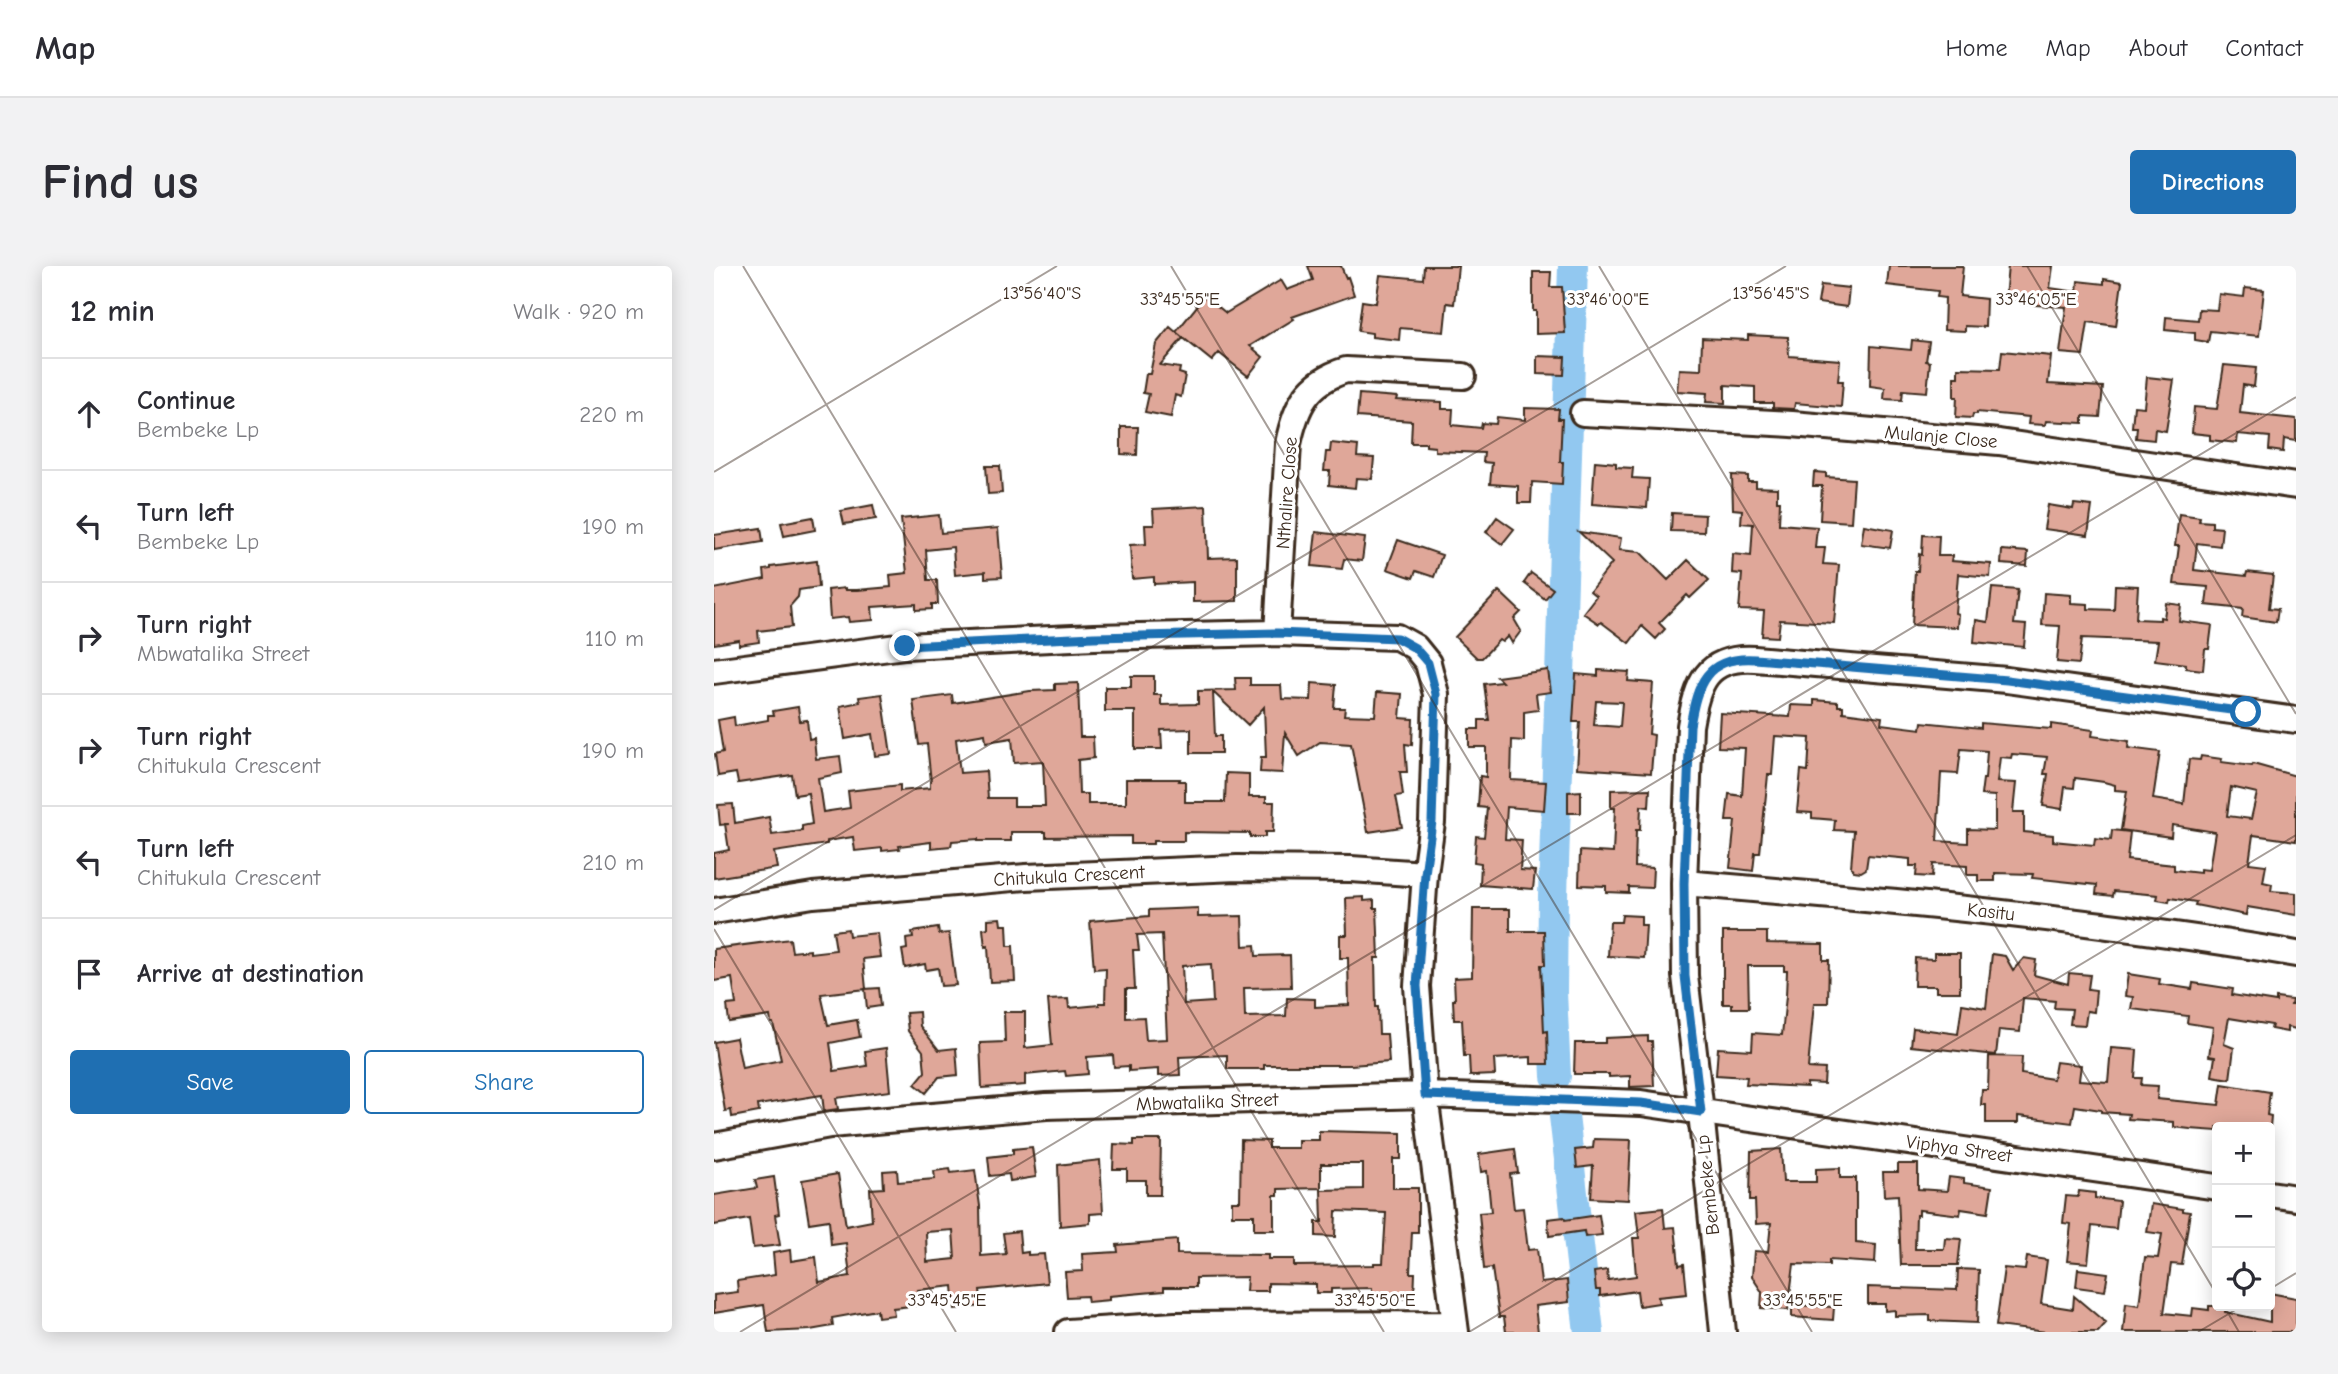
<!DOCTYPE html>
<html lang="en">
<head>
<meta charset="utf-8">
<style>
	body { margin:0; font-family:"Comic Neue",sans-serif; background:#f2f2f3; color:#2b2b33 }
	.controls { position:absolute; right:21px; bottom:21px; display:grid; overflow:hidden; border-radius:7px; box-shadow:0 4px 18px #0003 }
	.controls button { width:63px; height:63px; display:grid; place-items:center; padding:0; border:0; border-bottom:2px solid #e1e1e2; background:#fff; color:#2b2b33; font:35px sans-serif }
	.stop { position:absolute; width:21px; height:21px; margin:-16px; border:5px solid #1f6fb2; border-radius:50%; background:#fff }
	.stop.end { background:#1f6fb2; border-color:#fff; box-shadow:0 2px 7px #0008 }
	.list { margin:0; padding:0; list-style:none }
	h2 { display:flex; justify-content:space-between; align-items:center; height:91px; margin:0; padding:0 28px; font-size:30px }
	h2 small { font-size:23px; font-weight:400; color:#7c7c81 }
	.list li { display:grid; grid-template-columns:46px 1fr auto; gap:21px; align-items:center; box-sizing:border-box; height:112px; padding:0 28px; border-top:2px solid #e1e1e2 }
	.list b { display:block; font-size:26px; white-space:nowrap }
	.list p { margin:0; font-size:23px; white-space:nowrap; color:#7c7c81 }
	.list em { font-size:23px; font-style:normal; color:#7c7c81 }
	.actions { display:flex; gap:14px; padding:21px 28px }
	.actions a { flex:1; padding:16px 0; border:2px solid #1f6fb2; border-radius:7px; text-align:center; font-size:24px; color:#1f6fb2 }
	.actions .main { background:#1f6fb2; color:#fff }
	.icon { flex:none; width:38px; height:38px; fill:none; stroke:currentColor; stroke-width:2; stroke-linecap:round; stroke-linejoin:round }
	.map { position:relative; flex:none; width:1582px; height:1066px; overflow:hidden; border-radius:7px }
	header { display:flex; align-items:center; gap:42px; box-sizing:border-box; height:98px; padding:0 35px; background:#fff; border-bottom:2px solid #e1e1e2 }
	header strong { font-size:33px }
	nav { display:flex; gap:38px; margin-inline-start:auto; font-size:24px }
	.intro { display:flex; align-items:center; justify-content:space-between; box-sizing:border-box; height:168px; padding:0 42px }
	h1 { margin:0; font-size:49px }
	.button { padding:18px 32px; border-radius:7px; background:#1f6fb2; color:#fff; font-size:24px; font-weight:700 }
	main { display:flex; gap:42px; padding:0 42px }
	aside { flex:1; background:#fff; border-radius:7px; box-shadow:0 4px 18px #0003 }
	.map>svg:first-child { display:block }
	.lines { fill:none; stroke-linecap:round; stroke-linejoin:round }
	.river { stroke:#92c8f0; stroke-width:30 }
	.building { fill:#dfa799; stroke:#3b2a1e; stroke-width:2; fill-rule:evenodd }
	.minor-casing { stroke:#3b2a1e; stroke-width:30 }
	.minor { stroke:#fff; stroke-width:24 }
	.route { stroke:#1f6fb2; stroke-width:9 }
	.ticks { fill:none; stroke:#3b2a1e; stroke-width:2; stroke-opacity:0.45 }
	.labels { text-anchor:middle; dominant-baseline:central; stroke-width:6; stroke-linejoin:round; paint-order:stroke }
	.street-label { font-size:19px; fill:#3b2a1e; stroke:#fff }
	.ticks-label { font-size:18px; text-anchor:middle; fill:#3b2a1e; stroke:#fff; stroke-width:6; stroke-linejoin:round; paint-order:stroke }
</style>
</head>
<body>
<header>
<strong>Map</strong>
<nav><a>Home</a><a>Map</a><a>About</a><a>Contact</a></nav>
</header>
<div class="intro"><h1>Find us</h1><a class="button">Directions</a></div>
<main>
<aside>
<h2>12 min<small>Walk · 920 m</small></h2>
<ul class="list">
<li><svg class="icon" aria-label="ahead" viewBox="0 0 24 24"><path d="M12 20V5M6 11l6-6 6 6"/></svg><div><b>Continue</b><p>Bembeke Lp</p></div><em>220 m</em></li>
<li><svg class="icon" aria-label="left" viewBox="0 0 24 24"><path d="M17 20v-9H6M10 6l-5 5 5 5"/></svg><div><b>Turn left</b><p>Bembeke Lp</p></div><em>190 m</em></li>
<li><svg class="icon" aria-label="right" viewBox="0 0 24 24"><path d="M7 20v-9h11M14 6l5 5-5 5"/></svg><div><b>Turn right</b><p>Mbwatalika Street</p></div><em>110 m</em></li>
<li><svg class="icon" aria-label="right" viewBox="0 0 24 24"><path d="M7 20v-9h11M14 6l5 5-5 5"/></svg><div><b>Turn right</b><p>Chitukula Crescent</p></div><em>190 m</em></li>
<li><svg class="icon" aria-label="left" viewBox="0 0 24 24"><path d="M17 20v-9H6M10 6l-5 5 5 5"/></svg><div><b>Turn left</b><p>Chitukula Crescent</p></div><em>210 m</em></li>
<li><svg class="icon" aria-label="arrive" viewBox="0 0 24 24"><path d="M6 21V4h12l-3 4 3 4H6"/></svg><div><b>Arrive at destination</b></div></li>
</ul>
<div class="actions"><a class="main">Save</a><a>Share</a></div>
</aside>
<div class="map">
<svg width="1582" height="1066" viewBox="0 0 1582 1066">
	<rect width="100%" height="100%" fill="#fff"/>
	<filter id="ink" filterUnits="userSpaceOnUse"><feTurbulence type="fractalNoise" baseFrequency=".0143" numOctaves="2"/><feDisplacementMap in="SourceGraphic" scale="14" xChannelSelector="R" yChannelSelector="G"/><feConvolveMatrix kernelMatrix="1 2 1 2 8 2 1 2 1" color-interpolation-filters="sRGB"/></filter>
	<g filter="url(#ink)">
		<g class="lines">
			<path class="river" d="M842,810L838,726L839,630L859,0
				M850,850L875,1066"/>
		</g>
		<path class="building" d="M594,0H627L632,12L634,11L640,29L578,51L580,53L536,80L549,91L534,110L505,87L498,95L462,66L491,30L512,47L567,14L573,24L599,14Z
			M710,0H744L740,38L733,37L730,66L686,62L685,74L658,71V67L644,65L648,35L662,37L666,9L709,13Z
			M1175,0H1249L1246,30L1272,33L1271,61L1251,60V65L1230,64L1231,32L1223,31L1224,25L1173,19Z
			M1294,0H1339L1336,22L1363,26L1364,15L1390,18V13L1408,16L1402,60L1374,56L1369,89L1346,87L1352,41L1308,38V34L1291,32Z
			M819,6H837L836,21H848L851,67L822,68V45H819Z
			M1107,19L1135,22L1133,41L1104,37Z
			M1531,22L1550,24L1545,70L1496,65L1494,76L1481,74V67L1451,64L1452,51L1484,54L1485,43L1503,44L1505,28L1530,31Z
			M456,61L469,72L446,99L466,102L465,107L471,109L467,131L461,129L457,151L431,146L435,128L429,127L432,108H436L442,78Z
			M1034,69L1074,71L1075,90L1126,94L1124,115H1129L1127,141L1081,137L1080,143L1059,142V137H1041V121L1011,119V137L992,136L993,127L963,125L965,103L987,104L988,72L1034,74Z
			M1198,74L1215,76L1212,95L1216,96L1213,126L1189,124L1188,134L1170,133L1171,122L1156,120L1157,80L1197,84Z
			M1288,85L1337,90L1334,118L1389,121L1386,151L1369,150V157L1332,155L1331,159L1314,158L1315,151L1263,146V148H1259L1258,152L1242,151L1243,131H1240V111H1244V102L1286,103Z
			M823,90L851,91L850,109L823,108Z
			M1510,99L1542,102L1540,121L1529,119L1526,147L1582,153V175L1570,173L1569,186L1555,184L1556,171L1524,168L1523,177L1496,174V169L1478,167L1480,141L1503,143Z
			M1433,111L1460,114L1452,165L1441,163L1440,174L1422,172L1423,161H1418L1420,140L1430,141Z
			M645,128L683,131L682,134L728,136V143H739L738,159L767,162L768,157L782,158L783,151L811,154V142L845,143L844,153H848L846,196H849L848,218L818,216L817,237H804V220L776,218L778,197L769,196L770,187L721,185V181L712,180V177H697L698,155L643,151Z
			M407,161H424L423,189L407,188Z
			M617,177L644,180L643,191L660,192L658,213L642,212L641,222L615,219L616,205H610L612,186H616Z
			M881,195L902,197V201L919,202L918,212L935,213L933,242L878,238Z
			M272,200H286L288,227L274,228Z
			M1100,206L1112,207V211L1140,213L1137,256L1106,254L1108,220H1099Z
			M1018,209L1034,210V216H1042V221L1063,222V235H1066L1065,258L1103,261L1101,282H1111L1109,298L1125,299L1120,357L1066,354L1064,371L1048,370L1050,345L1025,344L1028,308L1018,307L1019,288L1037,290L1039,258L1027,257L1028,244L1019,243Z
			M1360,238L1378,240L1374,269L1330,263L1334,239L1359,243Z
			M159,239L162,253L130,258L127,245Z
			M492,240L494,292L523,291V335L479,336V316L440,318V311L418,313L416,279L432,278L431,259H440L439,243Z
			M958,247L991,249L990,266L957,265Z
			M1465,248L1486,251L1485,255L1498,256V261L1508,262L1506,280L1483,277L1480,304L1532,310L1533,306L1559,309L1555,342L1564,343L1562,356L1528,351L1529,343L1492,339L1494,321L1460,318L1465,280H1461Z
			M225,249L227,267L284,262L288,311L271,312V306L241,309L239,281L212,284L214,314H223L224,338H218V343L202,344V338L158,341L159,354L135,356L134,351L116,353L114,324L131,322V324H143L177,321L176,309L193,307L187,253Z
			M99,251L101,264L70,270L67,257Z
			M783,251L800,263L788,278L772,266Z
			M1150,259L1179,264L1176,282L1147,278Z
			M47,262L49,276L0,284V269Z
			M602,266L651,272L648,295L630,293L628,303L598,300Z
			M865,266L907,272L905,284L926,286L954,314L974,294L995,314L976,332L973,329L945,357L951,363L942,373L928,360L915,377L887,356L885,358L869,347L882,330L876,325L898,297Z
			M1209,269L1225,270L1224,290H1238L1237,295L1277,298L1276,311L1244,308L1241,347L1244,348L1243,361L1198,359L1201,305H1204L1205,288L1208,289Z
			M684,274L728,289L720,311L702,305L699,312L673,303Z
			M1288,284L1314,286L1313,300L1287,298Z
			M103,295L105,321L85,324L84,331L76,340L78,361L44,365L45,376L25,379V374L0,378V323L51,313L50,304L57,303V301Z
			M817,307L839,323L831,333L810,317Z
			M1401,319L1424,320L1422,353L1446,354V351L1450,352L1452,337L1467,339L1465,355L1498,359L1495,383H1491L1489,404L1472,402V398L1441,394L1444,375L1368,372L1365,398L1343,396L1346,360L1328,359L1330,327L1357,329V337L1374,338V343L1400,344Z
			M1278,322L1304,324L1300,358L1312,359L1310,381L1260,376L1262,354L1274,356Z
			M785,325L807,346L800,353L807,365L798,377L794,370L788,376L785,374L768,392H763L741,371Z
			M834,404L837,426L822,428L824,444L810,446V475L798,474L797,514L832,516L830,544L793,541L791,573L808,574L806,604L821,605L819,623L766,619L767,597L760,596L762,570L770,571L773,542L764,541L766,510L772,511V481H755V463H765V454H775L770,418L788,416L783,411Z
			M884,404L915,406L914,415L939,417L935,468L940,469L937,507L863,502L866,456H859L862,408L884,410ZM882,435L908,436L906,461L880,459Z
			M417,410H440V429H447V439L484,438V425L522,424L521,412H536V419H567L568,433L597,434L598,417L622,419L620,442H631L630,449L661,450L663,426L688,428L686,452L699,453L698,479L691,478L693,506H686L689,529L682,530L688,561L654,566L637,478L606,476L585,490L571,467L568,507L546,506L547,491H552L550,441L534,459L499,426L501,470H507V487H477V463L447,464L448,483H421V445H391V421H417Z
			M364,417L366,471H379L380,492L364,494L365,528H374V538H412V513H466L465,515H471V536H511L512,507L535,508V531H552V536H560L559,566H551V571H536V567L470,566V575H439V578H417V570L332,571V566H297V575H264V573L238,575L237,580L217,582V576L185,580L186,583L168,585V582L141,585L139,571L113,575V578L60,586L63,602L0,612V587L15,584L11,558H15L6,559L4,539L19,538L21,557L55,551L58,569L88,565V560L98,558L94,527L81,529L78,509L24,517L22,507L4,510L1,488L9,486L4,454L20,451L21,460L54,454V449H60L59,445L84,441L86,455L93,454L95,473L100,472L102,493L126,490L128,507L104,512L109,546L136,542L134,525L186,519V525L216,522V516H217L213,478L205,479L199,434L238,429L239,437L316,425L341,424V418ZM271,468L272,476L298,472L300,497L329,495L331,540H300V532H274L272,505L246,507L242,473Z
			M168,428L177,488L161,490L158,468L131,473L126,440L146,436L145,431Z
			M1100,434L1124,436V440H1129V446L1168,451L1167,458L1207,463L1208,456L1267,462V457L1337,463V458L1379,464L1378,470L1415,475L1414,482L1446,486L1439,533L1470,538L1475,493L1486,494L1487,490L1508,493L1507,496L1538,500L1539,498L1582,510V575L1539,569L1535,597L1552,599L1549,616L1558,618L1557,625L1582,627V649L1533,641L1532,649L1481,639L1482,636L1456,632L1455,636L1443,634L1444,629L1400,625L1399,630L1382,628L1383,619L1318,612L1319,608L1281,607V615H1264V609H1253V600L1219,598L1218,611L1202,610L1203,600H1196V593L1154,589L1152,603L1147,606L1140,605L1137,601L1140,565L1120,564L1121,554L1098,552V547L1083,546L1087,504L1094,505L1096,472L1061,470L1058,509H1054L1046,587H1041L1039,605L1016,602L1021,555H1012L1015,528L1028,530L1031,482L1004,481L1006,447L1076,451L1077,439L1100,440ZM1247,483L1273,485L1271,513H1269L1267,529L1281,530V564L1254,563V577L1223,575L1227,507L1244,508ZM1298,488L1333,491L1330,508H1334L1329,540L1348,543L1351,521L1360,522L1361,512L1390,516L1401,519V524L1413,525L1407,564L1457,571L1458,559L1501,566L1495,604L1486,603V607L1460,604V599L1413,594L1416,566L1398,564L1397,574L1381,572L1380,579L1339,575V569L1310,566V546H1299L1302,517L1283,516L1286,491L1297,492ZM1517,521L1543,527L1537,553L1513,550Z
			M936,523L935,541L927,540L926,564H922L921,601L939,602L938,622L915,621V627L892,626V620L865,619L866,585L899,587L901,542H897V524Z
			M867,525V547H854V526Z
			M650,631V635L660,634V642H663L665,692H661L662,741H664L665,768H673L675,796L637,799H550V803H513V789L465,791L466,809L444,810V803L415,805V800L400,801L399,789L373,791L374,808L352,810L351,805L311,809V819L268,822L266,777L291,776L290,746H311V782L338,779L334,734L354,733L355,742L385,739V737H391L392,702L380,703L376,655L435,650V644L484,642V651L528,650L529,680L541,679L542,690L576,689L577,721L530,722L531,751L572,750L573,732L601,733V741L635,739L634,692H626V669H633L632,632ZM448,668L453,773L432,774L430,751L412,752V723H421L419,684H425L423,669ZM497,698L499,736L470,738L468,700Z
			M759,643H796V665H830L831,699H827L830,766L833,765L834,798H817V791L780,793L781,809L756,810L755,790H750L748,754H740L739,734H741L740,712L758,711Z
			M908,649L927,650V659H932L930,692L894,690L896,656H907Z
			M286,652L287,659H293L294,680H299L301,715L276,716L274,680L271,681L269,663L274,662V653Z
			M224,662L225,668L235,667L242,719L227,720L224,702L212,704L211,698L191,702L188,684L193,683L192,673L199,672L198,666Z
			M134,663L135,670L163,667L166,691L149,693L152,723L107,728L114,759L143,754L146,771L116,777L120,805L153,800L151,785L172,782L176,825L122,832L124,843L110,845L108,829L44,839L45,846L18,851L17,844L11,845L0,776L22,772L28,802L67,794L59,757H57L56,750L15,756L13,739L22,738L18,712L0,715V683L76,673L78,686L96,684V687L122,684L119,665Z
			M1009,666H1053V677L1109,678V694H1115L1114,737H1100L1094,802L1111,803L1110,818L1093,817V821L1032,818L1033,811L1002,809L1004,782L1038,784L1039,767L1068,769L1072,730L1073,705H1070V700H1034L1035,742H1018V738H1009Z
			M1220,687H1246V726H1222V720H1200L1201,692L1220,693Z
			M1278,688L1291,690L1299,704L1310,692L1322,694L1320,709L1354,718L1355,707L1376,709L1374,723L1382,724L1380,746L1373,745L1371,759L1356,758L1358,743L1340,742L1341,735L1309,732L1306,766L1285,764L1282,789L1197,780L1199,762L1244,768L1248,738L1272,742Z
			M1414,708L1446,713L1445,718L1478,723L1479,717L1519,723L1518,729L1562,736V732L1578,734L1577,739H1582V763L1573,761V766L1557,763L1558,759L1515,752L1510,778L1520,782L1516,813L1498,810L1501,791L1495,790L1499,761L1473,757L1474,750L1417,743L1419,731L1411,730Z
			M165,722L167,740L153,742L151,723Z
			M205,746L206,760L225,784L242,782L244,809L225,811L212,827L201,818L211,806L209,785L194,765L192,747Z
			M934,770V775H938L940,820L916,821V810L895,811V808H860L861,777H891V772Z
			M1397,782L1423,784L1421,812H1428L1427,819L1444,820L1443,833L1505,839L1508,818L1556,826L1553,849L1557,850L1556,861H1503V865L1476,863L1460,861V856L1414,853L1415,848L1387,846V844L1361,840L1358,857L1304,850V857H1272V839H1267L1268,824H1274L1275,790L1308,791L1307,808L1339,813L1342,796L1367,799L1365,814L1394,816Z
			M605,865L687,867V893H679V922H704V966H698L696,1007H701L700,1033L658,1031V1022L617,1023V1027H602V1018L554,1017V1025H532L533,1011L482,1012V1021H450V1025L395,1030V1034L374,1036L373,1030L353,1031L351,1006L369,1005L368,988L404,986L403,979L463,974V988L554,989V993H580V1000L660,999V997H669L672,947L622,945L621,971L602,970V956H608L607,924L649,923V898H607V922L564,923V929H560V964H540V949H518V935H526L527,874L555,875V882H584V874H605Z
			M880,873L917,874L914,934L877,932L879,900L863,902L861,884L879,882Z
			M420,874H447L446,929H432V914H413V903H399L400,878L420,879Z
			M318,881L322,911L296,915L295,908L276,910L274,891L299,888V883Z
			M801,883L804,907L796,908L800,943L809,942L814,984L823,983L827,1017L853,1014L855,1036L821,1040L824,1066H792L790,1051H785L778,1002L770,1003L765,947L777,946L773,905L767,906L765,888Z
			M1067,883L1069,916H1102V903L1126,902V912H1142V977L1162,979L1161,997L1115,994V999L1080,998L1074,1044L1047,1042L1048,1026L1038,1011L1040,985L1054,986L1057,957L1042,958L1041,934H1036L1037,885Z
			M386,894L389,947L376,948V957L346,960L344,899Z
			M1184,898H1204V923L1233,925L1235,911L1250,913V917L1278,921L1274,947L1247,943L1246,949L1205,944V949H1202L1201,983H1230L1231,972L1247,973L1244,999H1187L1184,929L1170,930L1169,906H1184Z
			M236,903L237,907L261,904L266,940L267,990L292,988L289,967L305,965L307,987L314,986V989L330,988L333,1017L266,1024L268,1040L241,1043L239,1020L204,1024L206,1039L179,1042L180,1049L164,1051L163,1044L118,1052L119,1060L96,1064L54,1066L50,1039L0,1047V1029L24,1026L23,1015L61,1009L59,987L76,984L77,995L102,991L105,1016L136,1010L132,977L117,979L115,954L95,957L88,914L124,908L132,960L158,955L156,923L170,922L169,905L183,904L184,916L221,913L220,905ZM239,964L241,993L213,996L212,966Z
			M60,911L65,948L61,949L66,979L39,982L35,953L0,959V929L43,922L41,914Z
			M1365,925L1381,927V932L1405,935L1402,963L1378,960L1374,997L1353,995L1357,958L1349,957L1352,930L1364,931Z
			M1437,938L1469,943V945L1476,946L1468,999L1457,998L1450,1047L1478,1050L1479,1042L1495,1044V1040H1512L1511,1046L1556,1056V1027L1582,1032V1066H1409L1412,1037L1425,1039L1431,991L1444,992L1448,968L1433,966Z
			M949,942L951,962L961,961L965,999L970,998L973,1028L944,1031L945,1037L925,1040L923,1025L886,1030V1024H882L880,1006L893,1004L894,1014L922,1010L919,972H925L922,945Z
			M885,949L888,969L871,971L870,965L835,970L834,953L850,951L851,954Z
			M1313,991L1333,994L1327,1038L1359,1043L1360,1030L1392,1057L1384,1066H1332L1282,1060L1290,1002L1311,1004Z
			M1244,1003L1265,1004L1263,1057L1216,1055V1049L1181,1050V1044L1171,1045V1038H1154V1021L1243,1024Z
			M1364,1003L1394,1007L1391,1025L1362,1021Z
			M1078,1039L1120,1041L1119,1054L1078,1051Z"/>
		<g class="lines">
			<g class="minor-casing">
				<path id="minor" d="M869,147L1078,158L1285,176L1582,220
					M563,367L574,178C582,140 593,116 632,104L749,110
					M0,405L191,380L380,371L563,367L683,371L701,381L714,397L722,428L718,556L711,608L703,720L711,829L742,1066
					M970,617C1110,629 1249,641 1388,659C1453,668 1517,676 1582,688
					M0,645L99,629L312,611L523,602L637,603L711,608
					M0,880L116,859L332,840L711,829L927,837L1503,921
					M1556,928L1582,932
					M354,1066L461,1059L741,1058
					M1009,1066L987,846L971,710L970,617L976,460C983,418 992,390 1041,393L1293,414L1582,454"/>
			</g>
			<use href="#minor" class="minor"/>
		</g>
	</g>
	<g class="lines" filter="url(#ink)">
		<path class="route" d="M191,380L380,371L563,367L683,372L701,382L714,397L722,428L718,556L711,608L703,720L711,829L927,837L987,846L971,710L970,617L976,460C983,418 992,390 1041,393L1293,414L1532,446"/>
	</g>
	<path class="ticks" d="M29,0L670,1066M457,0L1098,1066M885,0L1503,1029M1313,0L1582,448M0,206L343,0M0,644L1072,0M0,663L242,1066M1556,1023L1582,1007M1510,1040L1525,1066M26,1066L1582,131M755,1066L1582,569M1484,1066L1528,1040"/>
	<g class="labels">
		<g class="street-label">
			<text transform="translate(1227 171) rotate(5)">Mulanje Close</text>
			<text transform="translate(573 227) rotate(-86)">Nthalire Close</text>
			<text transform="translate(355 610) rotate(-3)">Chitukula Crescent</text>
			<text transform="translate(1277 646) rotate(6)">Kasitu</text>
			<text transform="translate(493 836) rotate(-2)">Mbwatalika Street</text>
			<text transform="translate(1245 883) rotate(8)">Viphya Street</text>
			<text transform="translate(994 919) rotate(-96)">Bembeke Lp</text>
		</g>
	</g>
	<g class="ticks-label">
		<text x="328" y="33">13°56'40"S</text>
		<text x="1057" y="33">13°56'45"S</text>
		<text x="466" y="39">33°45'55"E</text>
		<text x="894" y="39">33°46'00"E</text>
		<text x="1322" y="39">33°46'05"E</text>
		<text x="233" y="1040">33°45'45"E</text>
		<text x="661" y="1040">33°45'50"E</text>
		<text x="1089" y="1040">33°45'55"E</text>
	</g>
</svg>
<div class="controls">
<button>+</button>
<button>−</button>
<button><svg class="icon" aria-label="locate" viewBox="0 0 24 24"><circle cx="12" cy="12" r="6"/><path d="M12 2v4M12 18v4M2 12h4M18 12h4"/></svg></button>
</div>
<div class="stop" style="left:1532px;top:446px"></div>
<div class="stop end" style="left:191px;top:380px"></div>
</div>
</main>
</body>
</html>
